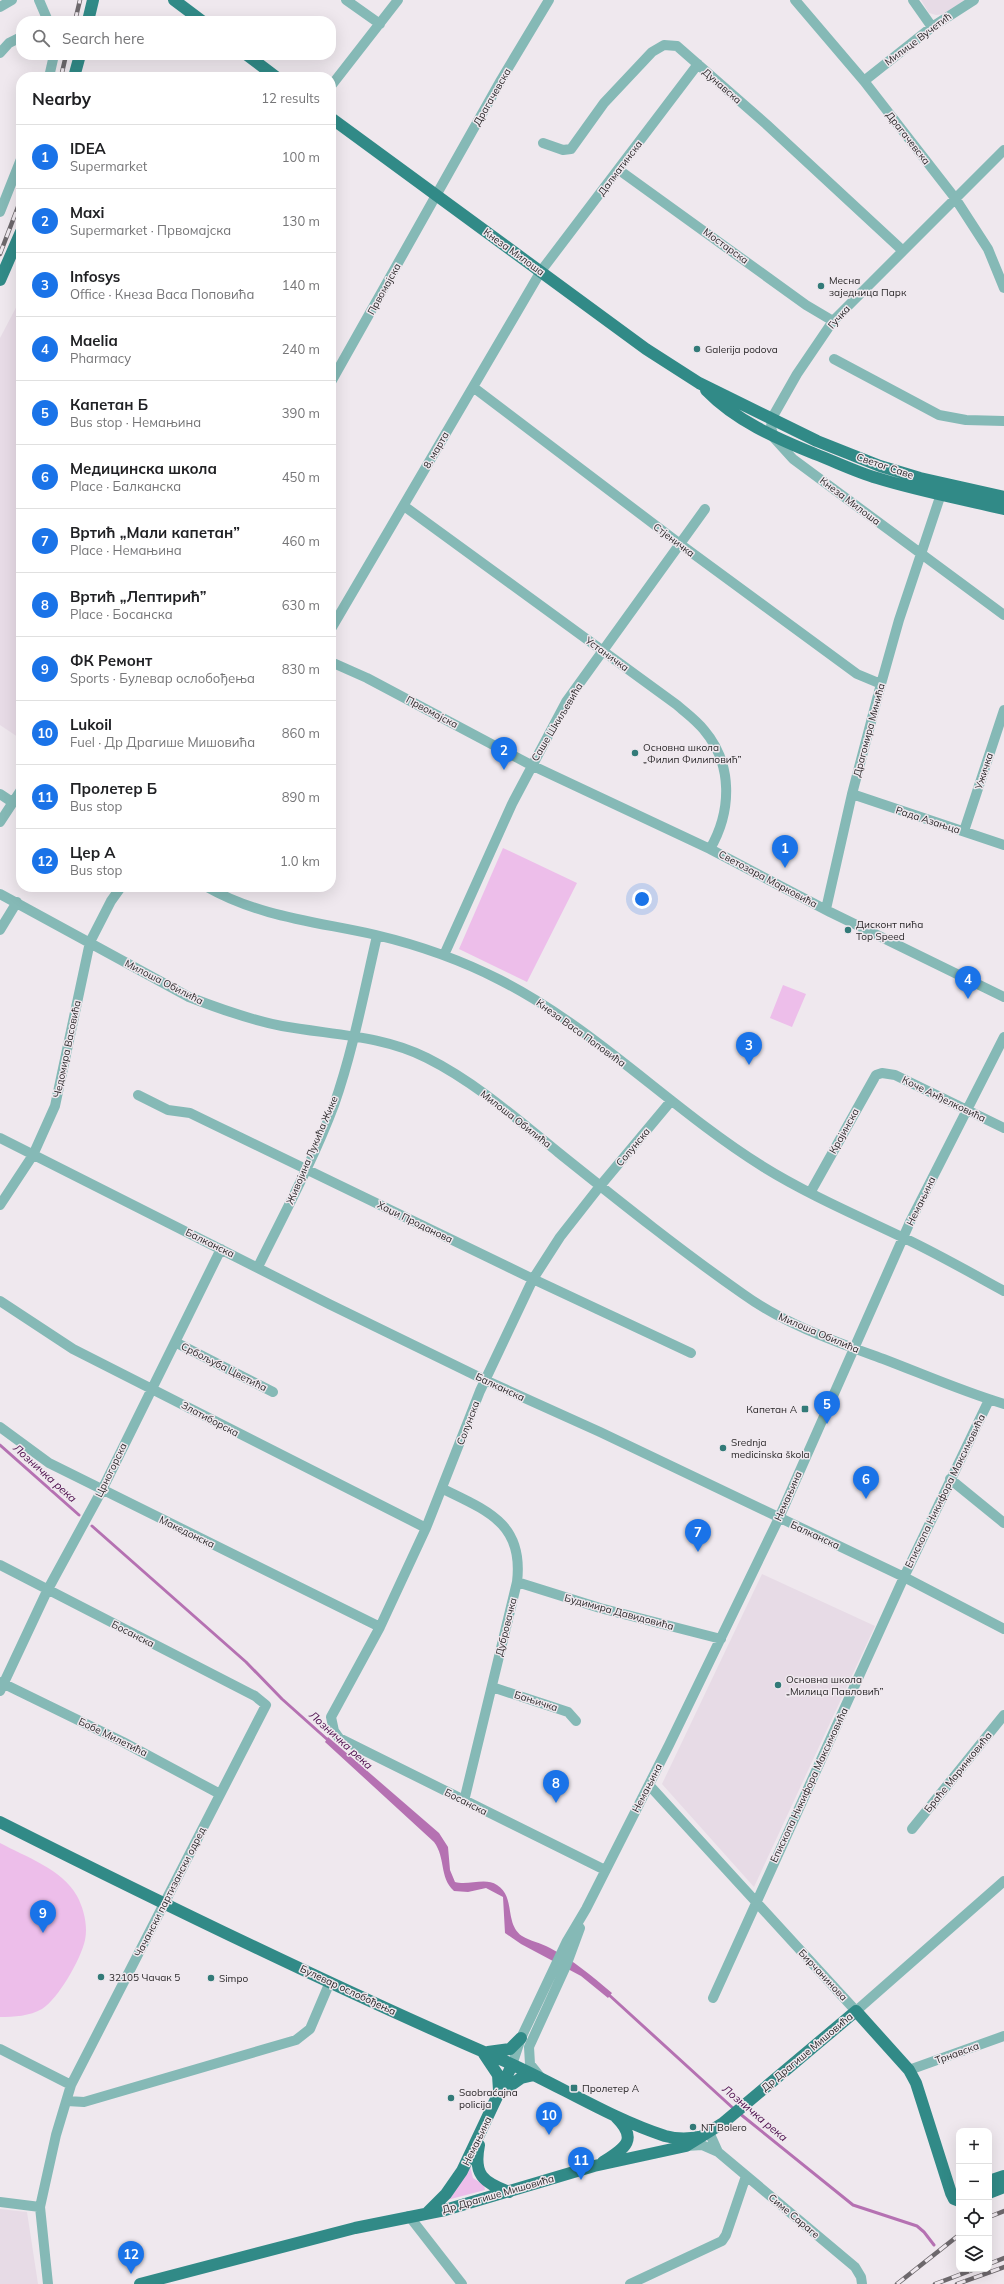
<!DOCTYPE html>
<html lang="en">
<head>
<meta charset="utf-8">
<style>
	body { margin:0; font-family:Mulish,sans-serif; background:#f6f6f6; color:#202124 }
	.controls { position:absolute; right:12px; bottom:12px; display:grid; overflow:hidden; border-radius:8px; box-shadow:0 4px 16px #0002 }
	.controls button { width:36px; height:36px; display:grid; place-items:center; padding:0; border:0; border-bottom:1px solid #e0e0e0; background:#fff; color:#202124; font:20px sans-serif }
	.you { position:absolute; left:642px; top:899px; width:14px; height:14px; margin:-10px; border:3px solid #fff; border-radius:50%; background:#1a73e8; box-shadow:0 0 0 6px #1a73e833 }
	.badge { display:grid; place-items:center; width:26px; height:26px; border-radius:50%; background:#1a73e8; color:#fff; font-size:13px; font-weight:700 }
	.pin { position:absolute; translate:-50% -33px; filter:drop-shadow(0 1px 2px #0008) }
	.pin::after { content:''; position:absolute; top:21px; width:14px; height:12px; background:inherit; clip-path:polygon(0 0,100% 0,50% 100%) }
	.list { margin:0; padding:0; list-style:none }
	h2 { display:flex; justify-content:space-between; align-items:center; height:52px; margin:0; padding:0 16px; font-size:17px }
	h2 small { font-size:13px; font-weight:400; color:#757577 }
	.list li { display:grid; grid-template-columns:26px 1fr auto; gap:12px; align-items:center; box-sizing:border-box; height:64px; padding:0 16px; border-top:1px solid #e0e0e0 }
	.list b { display:block; font-size:15px; white-space:nowrap }
	.list p { margin:0; font-size:13px; white-space:nowrap; color:#757577 }
	.list em { font-size:13px; font-style:normal; color:#757577 }
	.icon { flex:none; width:22px; height:22px; fill:none; stroke:currentColor; stroke-width:2; stroke-linecap:round; stroke-linejoin:round }
	.map { position:relative; flex:none; width:1004px; height:2284px; overflow:hidden }
	.search { position:absolute; background:#fff; box-shadow:0 4px 16px #0002; left:16px; top:16px; width:320px; height:44px; display:flex; align-items:center; gap:10px; box-sizing:border-box; padding:0 14px; border-radius:16px; color:#757577; font-size:15px }
	.panel { position:absolute; background:#fff; box-shadow:0 4px 16px #0002; left:16px; top:72px; width:320px; height:820px; border-radius:16px }
	.map>svg:first-child { display:block }
	.built { fill:#e7dbe6 }
	.green { fill:#edbeea }
	.water { fill:#b571b2 }
	.lines { fill:none; stroke-linecap:round; stroke-linejoin:round }
	.stream { stroke:#b571b2; stroke-width:3 }
	.minor { stroke:#85b9b6; stroke-width:10 }
	.major { stroke:#318a87; stroke-width:12 }
	.rail-casing { stroke:#6d686c; stroke-width:4.5 }
	.rail { stroke:#efe8ee; stroke-width:3; stroke-dasharray:9; stroke-linecap:butt }
	.poi-dot { fill:#327a78; stroke:#efe8ee; stroke-width:1.5 }
	.labels { text-anchor:middle; dominant-baseline:central; stroke-width:3; stroke-linejoin:round; paint-order:stroke }
	.street-label { font-size:10px; fill:#2b282a; stroke:#efe8ee }
	.poi-label { font-size:10px; fill:#2b282a; stroke:#efe8ee; text-anchor:start }
	.water-label { font-size:11px; font-style:italic; fill:#4c0d4c; stroke:#efe8ee }
</style>
</head>
<body>
<div class="map">
<svg width="1004" height="2284" viewBox="0 0 1004 2284">
	<rect width="100%" height="100%" fill="#efe8ee"/>
	<path class="built" d="M921,0H965L944,14L936,15L929,13Z
		M21,298V739L0,725V338Z
		M762,1574L875,1626L754,1887L662,1784Z
		M0,2209L27,2212L38,2284H0Z"/>
	<path class="green" d="M503,848L577,883L527,982L459,949Z
		M783,985L806,994L792,1027L770,1018Z
		M0,1843C26,1857 62,1869 77,1896C84,1909 88,1926 85,1940C81,1959 58,1999 42,2009C30,2016 14,2017 0,2017Z
		M470,2166L473,2178L484,2185L485,2190L447,2200Z"/>
	<path class="water" d="M328,1737L439,1833L448,1847L450,1870L455,1882C468,1886 485,1877 497,1885C516,1897 504,1923 522,1936C530,1941 541,1943 550,1948C573,1960 592,1976 612,1993L608,1998L581,1976L521,1944L505,1933L503,1897L486,1888L468,1892L454,1891C439,1877 446,1858 434,1842L325,1742Z"/>
	<g class="lines">
		<path class="stream" d="M0,1445L79,1515
			M92,1526L246,1662L282,1699L329,1741
			M608,1994L734,2109
			M739,2113L853,2205L917,2226L924,2232L934,2245"/>
		<path class="minor" d="M39,0L48,21
			M346,0L380,24
			M795,0L864,81L955,198L988,249L1004,288
			M913,0L932,27
			M0,7L12,0
			M0,53L9,43L21,37
			M49,77L54,55
			M864,81L932,27L974,0
			M331,86L398,0
			M543,143L563,150L571,149L604,103L652,52L664,45L677,46L766,124L902,250
			M1004,150L833,321L797,374L772,418L771,427L774,438L793,459L1004,615
			M619,170L806,305L833,321
			M0,212L21,159
			M834,359L939,415L966,420L1004,421
			M331,382L501,80L549,0
			M473,387L680,544L857,674L881,684
			M404,506L677,705C686,713 696,720 704,730C733,764 732,811 710,849
			M331,629L541,271L698,64
			M331,662L367,678L531,765L710,849L830,912L1004,997
			M0,794L12,802
			M852,794L1004,845
			M0,822L21,790
			M964,831L1004,710
			M207,887C259,917 319,922 376,935C418,945 461,960 500,980C596,1029 671,1109 762,1166C807,1194 856,1215 904,1238C938,1254 971,1273 1004,1291
			M0,894L189,997C220,1009 250,1020 282,1026C331,1035 382,1035 427,1058C475,1082 517,1119 559,1153C619,1201 680,1250 743,1294C786,1325 837,1342 886,1360C925,1375 964,1392 1004,1404
			M826,909L852,794L881,684L899,620L943,488
			M0,930L17,902
			M444,955L512,804L566,702L705,509
			M138,1095L168,1110L190,1113L533,1279L691,1353
			M0,1138L329,1304L485,1380L600,1432L904,1577L1004,1629
			M810,1193L876,1075L882,1073L895,1075L1004,1128
			M0,1205L33,1155L55,1106L90,942L111,901L121,887
			M258,1267C284,1214 313,1161 334,1105C353,1051 364,992 377,936
			M0,1301L73,1349L426,1528
			M175,1342L273,1392
			M0,1427L49,1463L380,1627
			M950,1479L1004,1523
			M443,1489C488,1511 524,1524 517,1582L464,1801
			M0,1565L255,1696L266,1705L71,2085L56,2135L40,2207L48,2284
			M517,1582L600,1608L721,1639
			M0,1682L123,1742L220,1794
			M492,1687L568,1712L576,1721
			M0,1691L47,1591L102,1490L221,1249
			M649,1785L856,2011L1004,1881
			M912,1829L1004,1715
			M605,1870L339,1738L334,1731L331,1717L380,1627L426,1528L480,1391L533,1279L560,1237L600,1186L671,1101
			M713,1998L904,1577L989,1400
			M0,2049L71,2085
			M512,2065L521,2038L567,1941L586,1909L669,1745L779,1518L910,1222L1004,1037
			M909,2070L1004,2036
			M542,2079L530,2064L529,2047L566,1966L580,1928
			M67,2101L84,2102L296,2040L310,2029L330,1982
			M709,2132L718,2152
			M686,2146L702,2145L718,2152L855,2267L861,2277L862,2284
			M0,2202L40,2207
			M409,2216L462,2284
			M630,2284L722,2241L726,2235L746,2176"/>
		<path class="major" d="M174,0L202,21
			M88,21L93,0
			M247,55L276,77
			M74,77L80,55
			M331,118L646,349L699,383L817,441L880,466L920,478L1004,497
			M0,280L21,232
			M706,390C736,421 776,438 815,454C836,462 856,472 877,478C919,491 962,499 1004,509
			M0,1822C165,1905 331,1986 500,2059C556,2083 607,2117 665,2136C676,2139 688,2139 699,2137
			M488,2052L510,2049L521,2038
			M484,2054L498,2075L499,2090
			M501,2092L521,2078L534,2075
			M479,2145C473,2175 483,2182 509,2192
			M603,2162C625,2148 639,2140 616,2117
			M989,2181L1004,2176
			M989,2193L1004,2187
			M426,2214L446,2194L462,2171L512,2065
			M140,2284L355,2228L445,2210L594,2166L686,2146L723,2123L856,2011L909,2070L916,2083L951,2193L954,2199L959,2201"/>
		<g class="rail-casing">
			<path id="rail" d="M75,21L80,0
				M61,77L66,55
				M0,254L21,199
				M989,2217L1004,2211
				M989,2264L1004,2258
				M897,2284L959,2235
				M935,2284L975,2269
				M957,2284L1004,2267"/>
		</g>
		<use href="#rail" class="rail"/>
	</g>
	<g class="poi-dot">
		<circle cx="821" cy="286" r="4"/>
		<circle cx="697" cy="349" r="4"/>
		<circle cx="635" cy="753" r="4"/>
		<circle cx="848" cy="930" r="4"/>
		<rect x="801" y="1405" width="8" height="8" rx="2"/>
		<circle cx="723" cy="1448" r="4"/>
		<circle cx="778" cy="1685" r="4"/>
		<circle cx="101" cy="1977" r="4"/>
		<circle cx="211" cy="1978" r="4"/>
		<rect x="570" y="2084" width="8" height="8" rx="2"/>
		<circle cx="451" cy="2098" r="4"/>
		<circle cx="693" cy="2127" r="4"/>
	</g>
	<g class="labels">
		<g class="street-label">
			<text transform="translate(918 39) rotate(-37)">Милице Вучетић</text>
			<text transform="translate(722 86) rotate(41)">Дунавска</text>
			<text transform="translate(492 97) rotate(-60)">Драгачевска</text>
			<text transform="translate(908 138) rotate(52)">Драгачевска</text>
			<text transform="translate(620 168) rotate(-53)">Далматинска</text>
			<text transform="translate(726 246) rotate(36)">Мостарска</text>
			<text transform="translate(514 252) rotate(36)">Кнеза Милоша</text>
			<text transform="translate(384 289) rotate(-61)">Првомајска</text>
			<text transform="translate(839 317) rotate(-48)">Гучка</text>
			<text transform="translate(436 450) rotate(-60)">8. марта</text>
			<text transform="translate(885 466) rotate(19)">Светог Саве</text>
			<text transform="translate(850 501) rotate(37)">Кнеза Милоша</text>
			<text transform="translate(674 540) rotate(37)">Стјеничка</text>
			<text transform="translate(607 654) rotate(36)">Устаничка</text>
			<text transform="translate(432 712) rotate(28)">Првомајска</text>
			<text transform="translate(557 722) rotate(-59)">Саше Шкиљевића</text>
			<text transform="translate(869 730) rotate(-75)">Драгомира Минића</text>
			<text transform="translate(984 771) rotate(-72)">Ужичка</text>
			<text transform="translate(928 820) rotate(18)">Рада Азањца</text>
			<text transform="translate(768 879) rotate(28)">Светозара Марковића</text>
			<text transform="translate(164 982) rotate(27)">Милоша Обилића</text>
			<text transform="translate(581 1033) rotate(36)">Кнеза Васа Поповића</text>
			<text transform="translate(67 1049) rotate(-78)">Чедомира Васовића</text>
			<text transform="translate(944 1099) rotate(26)">Коче Анђелковића</text>
			<text transform="translate(516 1119) rotate(38)">Милоша Обилића</text>
			<text transform="translate(844 1131) rotate(-61)">Крајинска</text>
			<text transform="translate(633 1147) rotate(-50)">Солунска</text>
			<text transform="translate(312 1150) rotate(-67)">Живојина Лукића Жике</text>
			<text transform="translate(921 1201) rotate(-64)">Немањина</text>
			<text transform="translate(415 1222) rotate(26)">Хаџи Проданова</text>
			<text transform="translate(210 1243) rotate(26)">Балканска</text>
			<text transform="translate(819 1333) rotate(23)">Милоша Обилића</text>
			<text transform="translate(224 1367) rotate(27)">Србољуба Цветића</text>
			<text transform="translate(500 1387) rotate(25)">Балканска</text>
			<text transform="translate(210 1419) rotate(28)">Златиборска</text>
			<text transform="translate(468 1423) rotate(-69)">Солунска</text>
			<text transform="translate(111 1470) rotate(-64)">Црногорска</text>
			<text transform="translate(945 1491) rotate(-64)">Епископа Никифора Максимовића</text>
			<text transform="translate(788 1496) rotate(-66)">Немањина</text>
			<text transform="translate(187 1532) rotate(26)">Македонска</text>
			<text transform="translate(815 1535) rotate(25)">Балканска</text>
			<text transform="translate(619 1612) rotate(15)">Будимира Давидовића</text>
			<text transform="translate(506 1627) rotate(-76)">Дубровачка</text>
			<text transform="translate(133 1634) rotate(27)">Босанска</text>
			<text transform="translate(536 1701) rotate(18)">Бањичка</text>
			<text transform="translate(113 1737) rotate(26)">Бобе Милетића</text>
			<text transform="translate(958 1772) rotate(-51)">Браће Маринковића</text>
			<text transform="translate(809 1785) rotate(-65)">Епископа Никифора Максимовића</text>
			<text transform="translate(647 1788) rotate(-63)">Немањина</text>
			<text transform="translate(466 1802) rotate(27)">Босанска</text>
			<text transform="translate(170 1892) rotate(-63)">Чачански партизански одред</text>
			<text transform="translate(823 1975) rotate(47)">Бирчанинова</text>
			<text transform="translate(348 1990) rotate(25)">Булевар ослобођења</text>
			<text transform="translate(807 2052) rotate(-40)">Др Драгише Мишовића</text>
			<text transform="translate(957 2053) rotate(-20)">Трнавска</text>
			<text transform="translate(477 2141) rotate(-64)">Немањина</text>
			<text transform="translate(498 2194) rotate(-16)">Др Драгише Мишовића</text>
			<text transform="translate(794 2216) rotate(40)">Симе Сараге</text>
		</g>
		<g class="poi-label">
			<text x="829" y="280">Месна<tspan x="829" dy="12">заједница Парк</tspan></text>
			<text x="705" y="349">Galerija podova</text>
			<text x="643" y="747">Основна школа<tspan x="643" dy="12">„Филип Филиповић”</tspan></text>
			<text x="856" y="924">Дисконт пића<tspan x="856" dy="12">Top Speed</tspan></text>
			<text x="797" y="1409" text-anchor="end">Капетан А</text>
			<text x="731" y="1442">Srednja<tspan x="731" dy="12">medicinska škola</tspan></text>
			<text x="786" y="1679">Основна школа<tspan x="786" dy="12">„Милица Павловић”</tspan></text>
			<text x="109" y="1977">32105 Чачак 5</text>
			<text x="219" y="1978">Simpo</text>
			<text x="582" y="2088">Пролетер А</text>
			<text x="459" y="2092">Saobraćajna<tspan x="459" dy="12">policija</tspan></text>
			<text x="701" y="2127">NT Bolero</text>
		</g>
		<g class="water-label">
			<text transform="translate(45 1473) rotate(42)">Лозничка река</text>
			<text transform="translate(341 1740) rotate(42)">Лозничка река</text>
			<text transform="translate(755 2113) rotate(40)">Лозничка река</text>
		</g>
	</g>
</svg>
<div class="controls">
<button>+</button>
<button>−</button>
<button><svg class="icon" aria-label="locate" viewBox="0 0 24 24"><circle cx="12" cy="12" r="6"/><path d="M12 2v4M12 18v4M2 12h4M18 12h4"/></svg></button>
<button><svg class="icon" aria-label="layers" viewBox="0 0 24 24"><path d="M12 4l9 5-9 5-9-5zM3 14l9 5 9-5"/></svg></button>
</div>
<div class="you"></div>
<div class="pin badge" style="left:785px;top:868px">1</div>
<div class="pin badge" style="left:504px;top:770px">2</div>
<div class="pin badge" style="left:749px;top:1065px">3</div>
<div class="pin badge" style="left:968px;top:999px">4</div>
<div class="pin badge" style="left:827px;top:1424px">5</div>
<div class="pin badge" style="left:866px;top:1499px">6</div>
<div class="pin badge" style="left:698px;top:1552px">7</div>
<div class="pin badge" style="left:556px;top:1803px">8</div>
<div class="pin badge" style="left:43px;top:1933px">9</div>
<div class="pin badge" style="left:549px;top:2135px">10</div>
<div class="pin badge" style="left:581px;top:2180px">11</div>
<div class="pin badge" style="left:131px;top:2274px">12</div>
<div class="search"><svg class="icon" aria-label="search" viewBox="0 0 24 24"><circle cx="10" cy="10" r="6"/><path d="M15 15l6 6"/></svg>Search here</div>
<section class="panel">
<h2>Nearby<small>12 results</small></h2>
<ul class="list">
<li><span class="badge">1</span><div><b>IDEA</b><p>Supermarket</p></div><em>100 m</em></li>
<li><span class="badge">2</span><div><b>Maxi</b><p>Supermarket · Првомајска</p></div><em>130 m</em></li>
<li><span class="badge">3</span><div><b>Infosys</b><p>Office · Кнеза Васа Поповића</p></div><em>140 m</em></li>
<li><span class="badge">4</span><div><b>Maelia</b><p>Pharmacy</p></div><em>240 m</em></li>
<li><span class="badge">5</span><div><b>Капетан Б</b><p>Bus stop · Немањина</p></div><em>390 m</em></li>
<li><span class="badge">6</span><div><b>Медицинска школа</b><p>Place · Балканска</p></div><em>450 m</em></li>
<li><span class="badge">7</span><div><b>Вртић „Мали капетан”</b><p>Place · Немањина</p></div><em>460 m</em></li>
<li><span class="badge">8</span><div><b>Вртић „Лептирић”</b><p>Place · Босанска</p></div><em>630 m</em></li>
<li><span class="badge">9</span><div><b>ФК Ремонт</b><p>Sports · Булевар ослобођења</p></div><em>830 m</em></li>
<li><span class="badge">10</span><div><b>Lukoil</b><p>Fuel · Др Драгише Мишовића</p></div><em>860 m</em></li>
<li><span class="badge">11</span><div><b>Пролетер Б</b><p>Bus stop</p></div><em>890 m</em></li>
<li><span class="badge">12</span><div><b>Цер А</b><p>Bus stop</p></div><em>1.0 km</em></li>
</ul>
</section>
</div>
</body>
</html>
